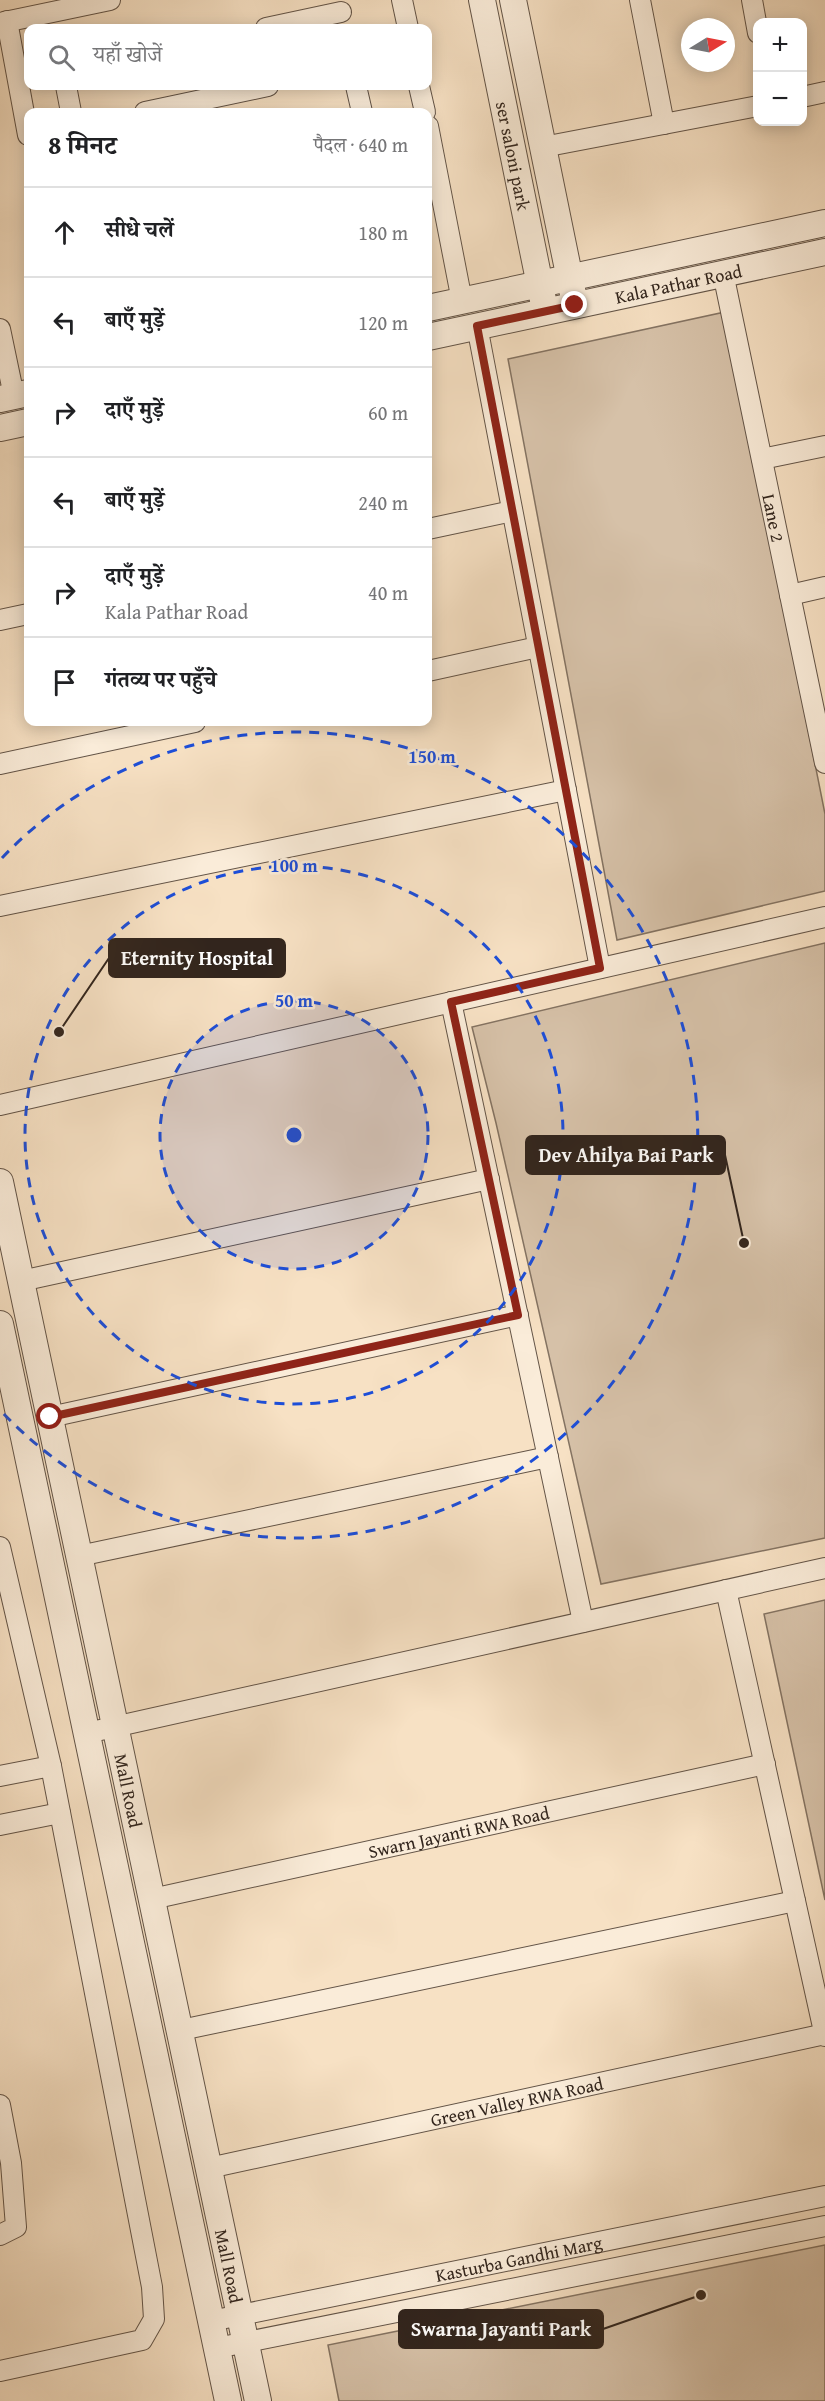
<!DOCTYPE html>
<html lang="hi">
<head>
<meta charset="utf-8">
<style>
	body { margin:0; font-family:"Gentium Book Plus","Noto Serif Devanagari",serif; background:#f2f2f2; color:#202124 }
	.controls { position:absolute; right:18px; top:18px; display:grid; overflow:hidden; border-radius:12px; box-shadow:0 3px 15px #0003 }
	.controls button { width:54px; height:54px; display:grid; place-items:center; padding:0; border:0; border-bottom:2px solid #e0e0e0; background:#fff; color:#202124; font:30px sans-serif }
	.compass { position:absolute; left:681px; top:18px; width:54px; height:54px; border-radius:50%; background:#fff; box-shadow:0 3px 15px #0003; rotate:80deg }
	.stop { position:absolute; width:18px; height:18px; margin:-14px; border:4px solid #8f2418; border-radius:50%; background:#fff }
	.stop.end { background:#8f2418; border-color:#fff; box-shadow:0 2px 6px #0008 }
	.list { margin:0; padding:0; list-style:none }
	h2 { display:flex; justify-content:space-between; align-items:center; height:78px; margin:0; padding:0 24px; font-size:26px }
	h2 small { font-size:20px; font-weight:400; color:#757577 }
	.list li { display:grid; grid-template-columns:39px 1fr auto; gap:18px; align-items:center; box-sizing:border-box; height:90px; padding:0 24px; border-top:2px solid #e0e0e0 }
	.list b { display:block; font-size:22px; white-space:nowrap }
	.list p { margin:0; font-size:20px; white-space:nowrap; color:#757577 }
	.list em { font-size:20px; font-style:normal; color:#757577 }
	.icon { flex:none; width:33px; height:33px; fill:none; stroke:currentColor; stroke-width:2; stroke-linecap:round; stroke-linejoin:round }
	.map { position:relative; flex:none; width:825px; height:2401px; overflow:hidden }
	.search { position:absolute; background:#fff; box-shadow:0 3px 15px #0003; left:24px; top:24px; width:408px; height:66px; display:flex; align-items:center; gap:15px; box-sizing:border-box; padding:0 21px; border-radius:12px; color:#757577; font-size:22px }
	.panel { position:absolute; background:#fff; box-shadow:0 3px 15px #0003; left:24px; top:108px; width:408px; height:618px; border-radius:12px }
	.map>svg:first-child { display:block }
	.green { fill:#d6c1a8; stroke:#847362; stroke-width:1.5 }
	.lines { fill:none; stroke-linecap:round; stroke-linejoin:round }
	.minor-casing { stroke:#635447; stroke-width:22 }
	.tertiary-casing { stroke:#635447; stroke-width:28 }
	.minor { stroke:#faecd9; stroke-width:20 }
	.tertiary { stroke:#faecd9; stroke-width:26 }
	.route { stroke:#8f2418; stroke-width:8 }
	.ring { fill:none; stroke:#1d4ed8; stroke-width:3; stroke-dasharray:10 8 }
	.labels { text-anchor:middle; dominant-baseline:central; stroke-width:5; stroke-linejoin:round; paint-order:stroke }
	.street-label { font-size:18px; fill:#32251d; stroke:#faecd9 }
	.centre { fill:#1d4ed8; stroke:#faecd9; stroke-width:3 }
	.ring-label { font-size:18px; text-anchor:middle; font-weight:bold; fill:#1d4ed8; stroke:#faecd9; stroke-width:5; stroke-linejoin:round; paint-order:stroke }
	.leader { fill:none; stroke:#32251d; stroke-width:2 }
	.callout-dot { fill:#32251d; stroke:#faecd9; stroke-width:2 }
	.callout { fill:#32251d; stroke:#32251d; stroke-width:2 }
	.callout-label { font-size:20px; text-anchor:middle; font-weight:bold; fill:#fff }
</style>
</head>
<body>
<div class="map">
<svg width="825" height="2401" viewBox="0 0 825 2401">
	<rect width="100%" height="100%" fill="#f7e1c4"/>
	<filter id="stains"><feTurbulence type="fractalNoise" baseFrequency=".00333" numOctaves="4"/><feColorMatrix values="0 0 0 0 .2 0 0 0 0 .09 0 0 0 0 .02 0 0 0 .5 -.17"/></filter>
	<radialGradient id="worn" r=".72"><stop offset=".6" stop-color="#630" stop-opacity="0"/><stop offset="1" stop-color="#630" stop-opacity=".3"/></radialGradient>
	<path class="green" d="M725,312L825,814V891L617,940L508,359Z
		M825,943V1538L601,1584L496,1123L472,1027Z
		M825,1600V1900L764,1614Z
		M825,2245V2401H339L328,2345Z"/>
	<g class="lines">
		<g class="minor-casing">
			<g id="minor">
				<path d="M402,0L408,28"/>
				<path d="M640,0L664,124"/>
				<path d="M752,0L758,33"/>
				<path d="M7,21L28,135"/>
				<path d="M0,23L110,0"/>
				<path d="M266,28L341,12"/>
				<path d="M66,86L71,112"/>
				<path d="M356,86L362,112"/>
				<path d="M419,86L425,112"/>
				<path d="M802,97L825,92"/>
				<path d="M145,112L268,86"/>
				<path d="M428,126L462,301"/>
				<path d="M543,147L758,106"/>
				<path id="s1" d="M723,273L825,763"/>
				<path d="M477,326L600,968"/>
				<path d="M0,329L14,396"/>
				<path d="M762,459L825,446"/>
				<path d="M428,529L512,511"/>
				<path d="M790,595L825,587"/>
				<path d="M0,620L28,614"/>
				<path d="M428,671L538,647"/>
				<path d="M0,764L195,722"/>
				<path d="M0,906L566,790"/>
				<path d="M451,1002L583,1622"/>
				<path d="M0,1105L825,917"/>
				<path d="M21,1281L489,1179"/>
				<path d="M50,1417L518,1315"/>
				<path d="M0,1547L51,1766L152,2287L154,2319L142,2340L0,2371"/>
				<path d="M79,1556L548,1457"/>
				<path d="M726,1590L825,2036"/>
				<path d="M87,1733L825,1568"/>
				<path d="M0,1776L51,1766"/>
				<path d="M0,1825L60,1813"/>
				<path id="s2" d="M152,1899L765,1764"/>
				<path d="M181,2030L795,1901"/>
				<path d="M0,2105L11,2163L16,2227L0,2235"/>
				<path id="s3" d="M209,2168L825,2034"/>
				<path id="s4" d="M211,2321L825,2196"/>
				<path d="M217,2348L825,2226"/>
			</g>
		</g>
		<g class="tertiary-casing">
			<g id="tertiary">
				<path id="s5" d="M482,0L543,300"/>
				<path d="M513,0L573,294"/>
				<path d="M428,308L825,223"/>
				<path id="s6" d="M428,337L825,252"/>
				<path d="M0,399L28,393"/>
				<path d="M0,428L28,422"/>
				<path id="s7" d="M0,1182L258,2401"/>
				<path d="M0,1324L228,2401"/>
			</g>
		</g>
		<use href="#minor" class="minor"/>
		<use href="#tertiary" class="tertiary"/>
	</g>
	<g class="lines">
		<path class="route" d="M50,1417L518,1315L451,1002L600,968L477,326L575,305"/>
	</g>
	<circle cx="294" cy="1135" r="134" fill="#1d4ed8" fill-opacity=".12"/>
	<g class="ring">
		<circle cx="294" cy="1135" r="134"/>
		<circle cx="294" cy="1135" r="269"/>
		<path d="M2 858A403 403 0 1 1 2 1412"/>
	</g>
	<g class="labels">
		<g class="street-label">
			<text stroke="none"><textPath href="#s5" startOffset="159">ser saloni park</textPath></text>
			<text stroke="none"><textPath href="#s6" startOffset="256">Kala Pathar Road</textPath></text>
			<text stroke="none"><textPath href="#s1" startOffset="250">Lane 2</textPath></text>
			<text stroke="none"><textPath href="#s7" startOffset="622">Mall Road</textPath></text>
			<text stroke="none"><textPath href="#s2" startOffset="314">Swarn Jayanti RWA Road</textPath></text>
			<text stroke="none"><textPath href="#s3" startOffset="315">Green Valley RWA Road</textPath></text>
			<text stroke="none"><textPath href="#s4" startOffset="314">Kasturba Gandhi Marg</textPath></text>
			<text stroke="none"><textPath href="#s7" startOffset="1108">Mall Road</textPath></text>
		</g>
	</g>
	<circle cx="294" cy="1135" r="9" class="centre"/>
	<g class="ring-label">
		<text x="432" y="763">150 m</text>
		<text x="294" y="872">100 m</text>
		<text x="294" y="1007">50 m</text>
	</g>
	<path class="leader" d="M59 1032L109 958M744 1243L725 1155M701 2295L603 2329"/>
	<g class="callout-dot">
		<circle cx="59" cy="1032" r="6"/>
		<circle cx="744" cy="1243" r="6"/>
		<circle cx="701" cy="2295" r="6"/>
	</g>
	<g class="callout">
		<rect x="109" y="939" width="176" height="38" rx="6"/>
		<rect x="526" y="1136" width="199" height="38" rx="6"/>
		<rect x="399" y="2310" width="204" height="38" rx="6"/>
	</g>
	<g class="callout-label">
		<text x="197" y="965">Eternity Hospital</text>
		<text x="626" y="1162">Dev Ahilya Bai Park</text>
		<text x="501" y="2336">Swarna Jayanti Park</text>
	</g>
	<rect width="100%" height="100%" filter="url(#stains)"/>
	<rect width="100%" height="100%" fill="url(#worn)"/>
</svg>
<div class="controls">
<button>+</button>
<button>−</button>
</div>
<svg class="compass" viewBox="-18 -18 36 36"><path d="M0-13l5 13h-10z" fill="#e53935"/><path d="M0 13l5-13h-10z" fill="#757577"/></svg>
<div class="stop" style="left:50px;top:1417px"></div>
<div class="stop end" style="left:575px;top:305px"></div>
<div class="search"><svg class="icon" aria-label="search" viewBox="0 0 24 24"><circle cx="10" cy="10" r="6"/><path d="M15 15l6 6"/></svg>यहाँ खोजें</div>
<section class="panel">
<h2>8 मिनट<small>पैदल · 640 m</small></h2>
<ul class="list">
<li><svg class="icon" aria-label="ahead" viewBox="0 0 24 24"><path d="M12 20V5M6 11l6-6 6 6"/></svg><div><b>सीधे चलें</b></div><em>180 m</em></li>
<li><svg class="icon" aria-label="left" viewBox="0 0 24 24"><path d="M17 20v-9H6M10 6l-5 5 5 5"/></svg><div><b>बाएँ मुड़ें</b></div><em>120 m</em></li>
<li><svg class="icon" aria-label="right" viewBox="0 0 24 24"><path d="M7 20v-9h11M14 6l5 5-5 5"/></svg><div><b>दाएँ मुड़ें</b></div><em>60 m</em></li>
<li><svg class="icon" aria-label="left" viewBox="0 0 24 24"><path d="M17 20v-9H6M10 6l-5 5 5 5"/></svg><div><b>बाएँ मुड़ें</b></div><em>240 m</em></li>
<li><svg class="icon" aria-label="right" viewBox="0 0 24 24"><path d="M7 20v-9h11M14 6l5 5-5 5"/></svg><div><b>दाएँ मुड़ें</b><p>Kala Pathar Road</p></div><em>40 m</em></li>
<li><svg class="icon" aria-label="arrive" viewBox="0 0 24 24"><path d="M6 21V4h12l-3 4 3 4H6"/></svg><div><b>गंतव्य पर पहुँचे</b></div></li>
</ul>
</section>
</div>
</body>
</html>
